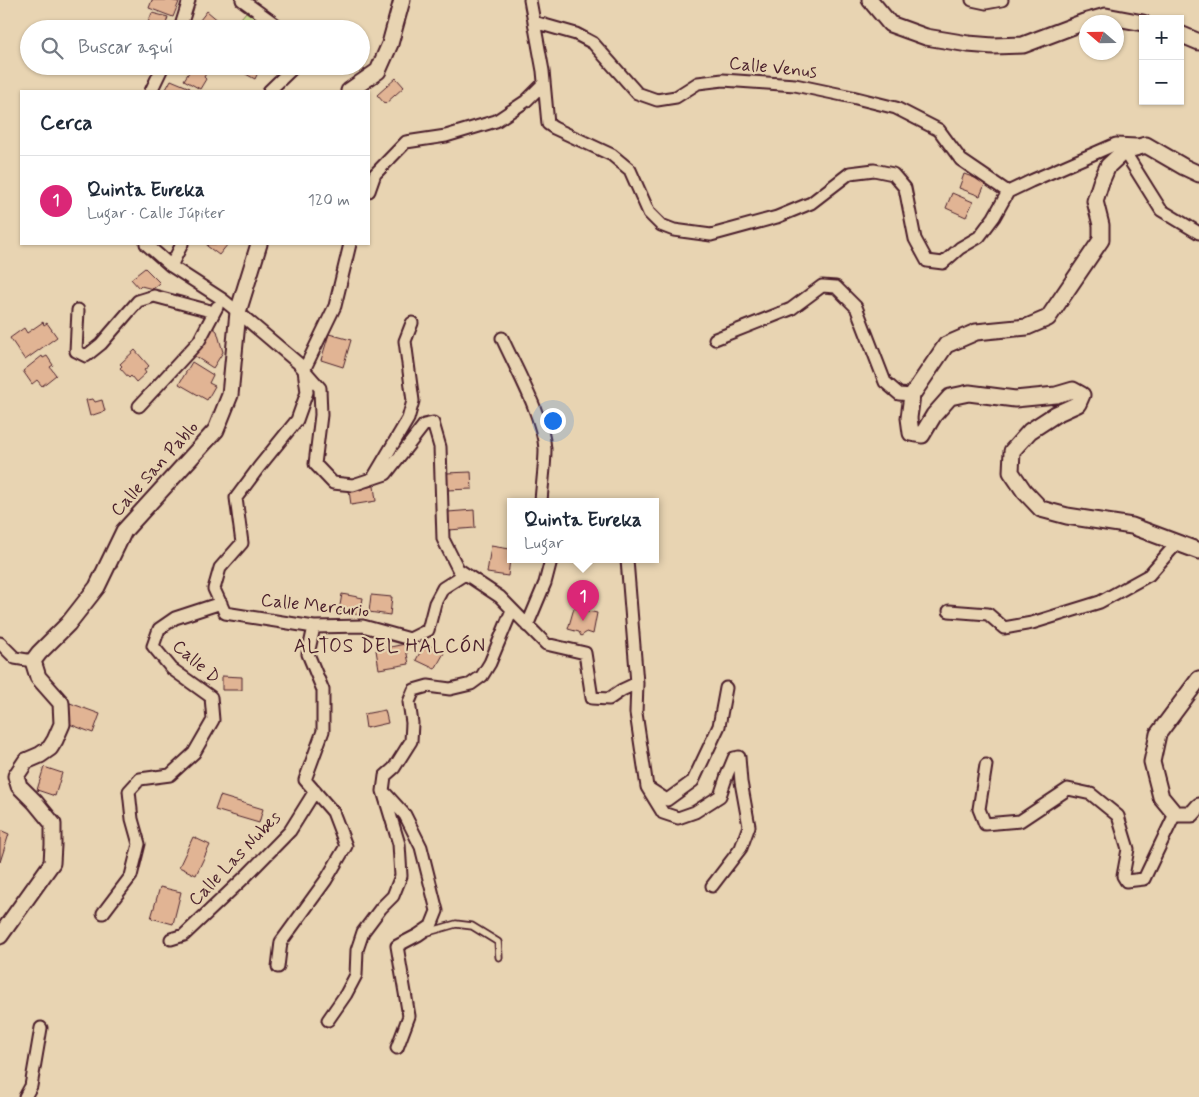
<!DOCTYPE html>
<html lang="es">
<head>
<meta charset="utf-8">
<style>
	body { margin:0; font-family:Mynerve,sans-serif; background:#f6f6f7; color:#1f2937 }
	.controls { position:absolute; right:15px; top:15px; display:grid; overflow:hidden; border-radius:0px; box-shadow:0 1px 4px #0004 }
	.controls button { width:45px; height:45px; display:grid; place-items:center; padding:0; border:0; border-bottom:1px solid #e0e1e3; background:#fff; color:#1f2937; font:25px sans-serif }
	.compass { position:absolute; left:1079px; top:15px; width:45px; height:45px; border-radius:50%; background:#fff; box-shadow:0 1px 4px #0004; rotate:290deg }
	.you { position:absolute; left:552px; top:420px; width:18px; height:18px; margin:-12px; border:4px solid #fff; border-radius:50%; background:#1a73e8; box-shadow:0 0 0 8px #1a73e833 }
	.badge { display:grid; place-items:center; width:32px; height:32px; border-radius:50%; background:#db2777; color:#fff; font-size:16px; font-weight:700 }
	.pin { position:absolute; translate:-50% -41px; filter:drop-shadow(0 1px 2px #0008) }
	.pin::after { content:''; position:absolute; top:26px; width:18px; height:15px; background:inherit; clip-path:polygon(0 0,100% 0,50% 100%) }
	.popup { position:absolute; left:507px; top:498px; width:152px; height:65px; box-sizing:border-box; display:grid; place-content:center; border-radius:0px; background:#fff; filter:drop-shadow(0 1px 4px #0005); font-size:16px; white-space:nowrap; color:#747a83 }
	.popup b { font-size:19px; color:#1f2937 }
	.popup::after { content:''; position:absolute; left:50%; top:100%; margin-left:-10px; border:10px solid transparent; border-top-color:#fff }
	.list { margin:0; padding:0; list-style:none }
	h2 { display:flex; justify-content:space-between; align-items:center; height:65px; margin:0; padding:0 20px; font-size:21px }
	h2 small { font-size:16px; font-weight:400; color:#747a83 }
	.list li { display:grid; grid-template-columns:32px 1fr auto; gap:15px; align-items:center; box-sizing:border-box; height:90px; padding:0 20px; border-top:1px solid #e0e1e3 }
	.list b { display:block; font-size:19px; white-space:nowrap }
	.list p { margin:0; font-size:16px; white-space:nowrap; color:#747a83 }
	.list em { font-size:16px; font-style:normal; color:#747a83 }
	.icon { flex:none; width:28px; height:28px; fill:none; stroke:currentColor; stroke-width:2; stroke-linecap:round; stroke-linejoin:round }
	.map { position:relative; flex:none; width:1199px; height:1097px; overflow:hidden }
	.search { position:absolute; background:#fff; box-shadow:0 1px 4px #0004; left:20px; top:20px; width:350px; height:55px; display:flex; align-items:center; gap:12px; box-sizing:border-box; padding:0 18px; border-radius:28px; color:#747a83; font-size:19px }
	.panel { position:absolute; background:#fff; box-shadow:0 1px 4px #0004; left:20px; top:90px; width:350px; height:155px; border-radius:0px }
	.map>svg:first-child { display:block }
	.green { fill:#cadc91; stroke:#8a7e5e }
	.building { fill:#e1b494; stroke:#4a1f2b }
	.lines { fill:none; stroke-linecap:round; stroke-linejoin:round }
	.service-casing { stroke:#4a1f2b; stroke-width:9 }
	.minor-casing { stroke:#4a1f2b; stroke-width:15 }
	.tertiary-casing { stroke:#4a1f2b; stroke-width:19 }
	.service { stroke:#e8d4b2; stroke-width:5.5 }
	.minor { stroke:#e8d4b2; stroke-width:11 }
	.tertiary { stroke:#e8d4b2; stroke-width:15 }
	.labels { text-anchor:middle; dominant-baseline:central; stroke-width:4.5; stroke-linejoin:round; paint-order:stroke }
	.street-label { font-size:18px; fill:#4a1f2b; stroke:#e8d4b2 }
	.neighbourhood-label { font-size:19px; letter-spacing:1px; fill:#4a1f2b; stroke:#e8d4b2 }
</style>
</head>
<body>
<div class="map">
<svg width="1199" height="1097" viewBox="0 0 1199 1097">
	<rect width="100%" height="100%" fill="#e8d4b2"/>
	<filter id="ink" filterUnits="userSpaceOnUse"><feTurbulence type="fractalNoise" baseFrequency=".02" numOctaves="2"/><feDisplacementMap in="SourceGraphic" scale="10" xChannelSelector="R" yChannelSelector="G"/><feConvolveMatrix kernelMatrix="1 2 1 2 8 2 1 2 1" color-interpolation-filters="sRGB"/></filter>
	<g filter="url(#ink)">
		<path class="green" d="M246,12L262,23L259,29H232Z"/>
		<path class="building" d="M152,0H169L179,2L173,17L149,8Z
			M207,11L226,27L224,29H193Z
			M152,13L168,17L165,27L163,26L162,29H152L146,27Z
			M193,66L210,67L204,77L206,79L200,89L184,80Z
			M245,66H261L255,79L242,72Z
			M396,78L404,87L385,104L377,95Z
			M171,80L190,88L189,91H165Z
			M964,174L986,182L980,196L959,188Z
			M952,193L973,202L966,217L946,208Z
			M208,244H228L219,255L207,246Z
			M145,268L160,283L153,289L141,286L139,288L131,279Z
			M43,322L44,325L47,323L57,337L25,360L10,338L24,328L27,333Z
			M212,327L217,331L223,352L213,368L193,355Z
			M329,334L351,340L343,367L321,360Z
			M135,350L149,366L144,370L146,373L136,382L131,376L129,378L120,368L122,366L120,364Z
			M42,356L43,358L47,356L53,365L50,367L56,375L42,386L37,380L32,384L23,371Z
			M192,362L213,375L209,383L215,386L207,400L179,384Z
			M93,399L95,402L102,400L105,411L90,416L86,400Z
			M471,472L472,489L446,490V473Z
			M374,486L376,501L351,505L349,490Z
			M474,510L475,528L449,530L448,512Z
			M491,546L510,549V559L508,576L487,573Z
			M342,594L363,598L360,615L339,611Z
			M371,595L392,597L390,615L369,612Z
			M574,608L597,613L593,634L587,632L581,636L579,632L568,629Z
			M425,643L444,653L435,669L416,660Z
			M405,644L409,664L379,669L376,650Z
			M222,676L242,677V690H222Z
			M70,703L100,714L93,733L64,722Z
			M385,710L388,723L366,728L364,714Z
			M44,767L62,773L55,796L37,790Z
			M220,796L263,809L259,823L215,810Z
			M0,830L9,834L0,862Z
			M193,837L210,845L196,875L179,867Z
			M160,887L181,892L173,924L151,918Z"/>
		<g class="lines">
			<g class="service-casing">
				<path id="service" d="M428,932L456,924L472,926L498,942L499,957"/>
			</g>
			<g class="minor-casing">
				<path id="minor" d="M242,0L282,29
					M530,0L543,71L548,124L554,128L612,155L630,170L649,213L661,225L674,230L711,235L777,217L811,203L850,173L874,170L893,174L905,188L915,239L927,261L943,263L960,248L979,237L994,217L1008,192L1031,181L1116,144L1136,145
					M972,0L986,3L1002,0
					M534,22L576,34L593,43L637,93L657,100L676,97L698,83L723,80L795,85L852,97L896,108L939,130L961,160L1008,192
					M180,29L189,0
					M151,91L163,66
					M269,91L295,66
					M1124,151L1161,210L1199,233
					M369,191L375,174L406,142L446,136L496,121L526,101L544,83
					M146,244L171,266L222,299L238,312L298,363L320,388L321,415L315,464L333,483L353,485L386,474L424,425L433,423L440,447L443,539L458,569L500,597L546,644L585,653L592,698L609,699L622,690L637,683L636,713L647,787L663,813L678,818L695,812L720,796L727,775L734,758L739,757L741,782L749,826L741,848L712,886
					M350,244L335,306L304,370L307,392L297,420L259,467L236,498L242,543L220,568L214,589L225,613L314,627L363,626L410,639L428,630L435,603L443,588L465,574
					M171,266L182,244
					M78,310L76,351L86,356L101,344L138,301L154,296L214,312
					M502,338C516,369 543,416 545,449C545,466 542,485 541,502
					M715,339L791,309L822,286L836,287L856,307L885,382L899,394L912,395
					M139,406L199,341L217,307
					M373,478L408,419L413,401L405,341L412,323
					M627,560L637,683
					M949,611L988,614L1004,628L1032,623L1100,602L1149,575L1177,543
					M527,626L545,583L551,560
					M0,643L15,658L33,661
					M986,765L979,809L985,824L1020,821L1068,789L1091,794L1118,816L1128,849L1123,876L1126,881L1144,879L1175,814
					M650,789L667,800L693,781L719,726L726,688
					M386,794L405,815L421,847L437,911L431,926L418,935L397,946L409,1016L397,1048
					M103,913L131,876L139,844L132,819L129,791L140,779L170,775L194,753L213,720L211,697L172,669L153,646L159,629L175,618L221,603
					M171,939L184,935L246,876L290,831L315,791
					M278,967L281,942L326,880L346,846L333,812L305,780L323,731V690L308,654L314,627
					M328,1020L346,994L356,975L357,950L363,932L381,908L393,896L401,876L399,844L383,791L385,776L394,768L411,741L412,723L409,702L414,690L428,686L450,689L471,684L482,676L490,663L512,610
					M25,1097L31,1086L41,1028"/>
			</g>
			<g class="tertiary-casing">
				<path id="tertiary" d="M870,0L890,24L926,37L968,44L993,46L1023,45L1084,22L1106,16L1143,23
					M1180,34L1199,42
					M349,91L378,71L390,44L402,0
					M1199,174L1184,167L1146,145L1124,151L1108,166L1101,182L1095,201L1101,225V240L1048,318L1027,327L976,332L946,345L912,395L909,418L911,433L922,435L934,415L950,397L969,393L1015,399L1056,395L1073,390L1082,395L1078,404L1056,414L1030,431L1012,451L1011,472L1024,491L1041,509L1067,516L1132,526L1199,551
					M1199,679L1158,734L1152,762L1161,797L1175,814H1192L1199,806
					M0,936L52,863L53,845V824L35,802L19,786L16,776L26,761L40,755L50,748L55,740L62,724L61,703L38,677L33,661L39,653L68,624L97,587L124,531L216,430L230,395L238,312L259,244"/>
			</g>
			<use href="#service" class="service"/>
			<use href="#minor" class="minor"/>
			<use href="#tertiary" class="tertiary"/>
		</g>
	</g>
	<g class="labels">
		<g class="street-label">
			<text transform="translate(773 68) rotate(6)">Calle Venus</text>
			<text transform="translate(155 469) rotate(-48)">Calle San Pablo</text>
			<text transform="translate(315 606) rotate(6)">Calle Mercurio</text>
			<text transform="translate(196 662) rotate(41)">Calle D</text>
			<text transform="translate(235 859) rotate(-46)">Calle Las Nubes</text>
		</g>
		<g class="neighbourhood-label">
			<text x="390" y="646">ALTOS DEL HALCÓN</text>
		</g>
	</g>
</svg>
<div class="controls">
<button>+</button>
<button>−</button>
</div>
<svg class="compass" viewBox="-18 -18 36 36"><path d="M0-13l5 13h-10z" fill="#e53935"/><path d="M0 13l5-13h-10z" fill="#747a83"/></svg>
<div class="you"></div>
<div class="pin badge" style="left:583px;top:621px">1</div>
<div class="popup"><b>Quinta Eureka</b>Lugar</div>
<div class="search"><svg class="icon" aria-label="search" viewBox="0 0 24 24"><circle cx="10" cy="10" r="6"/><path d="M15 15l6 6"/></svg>Buscar aquí</div>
<section class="panel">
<h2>Cerca<small></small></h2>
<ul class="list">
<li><span class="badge">1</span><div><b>Quinta Eureka</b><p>Lugar · Calle Júpiter</p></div><em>120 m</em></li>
</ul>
</section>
</div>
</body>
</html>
